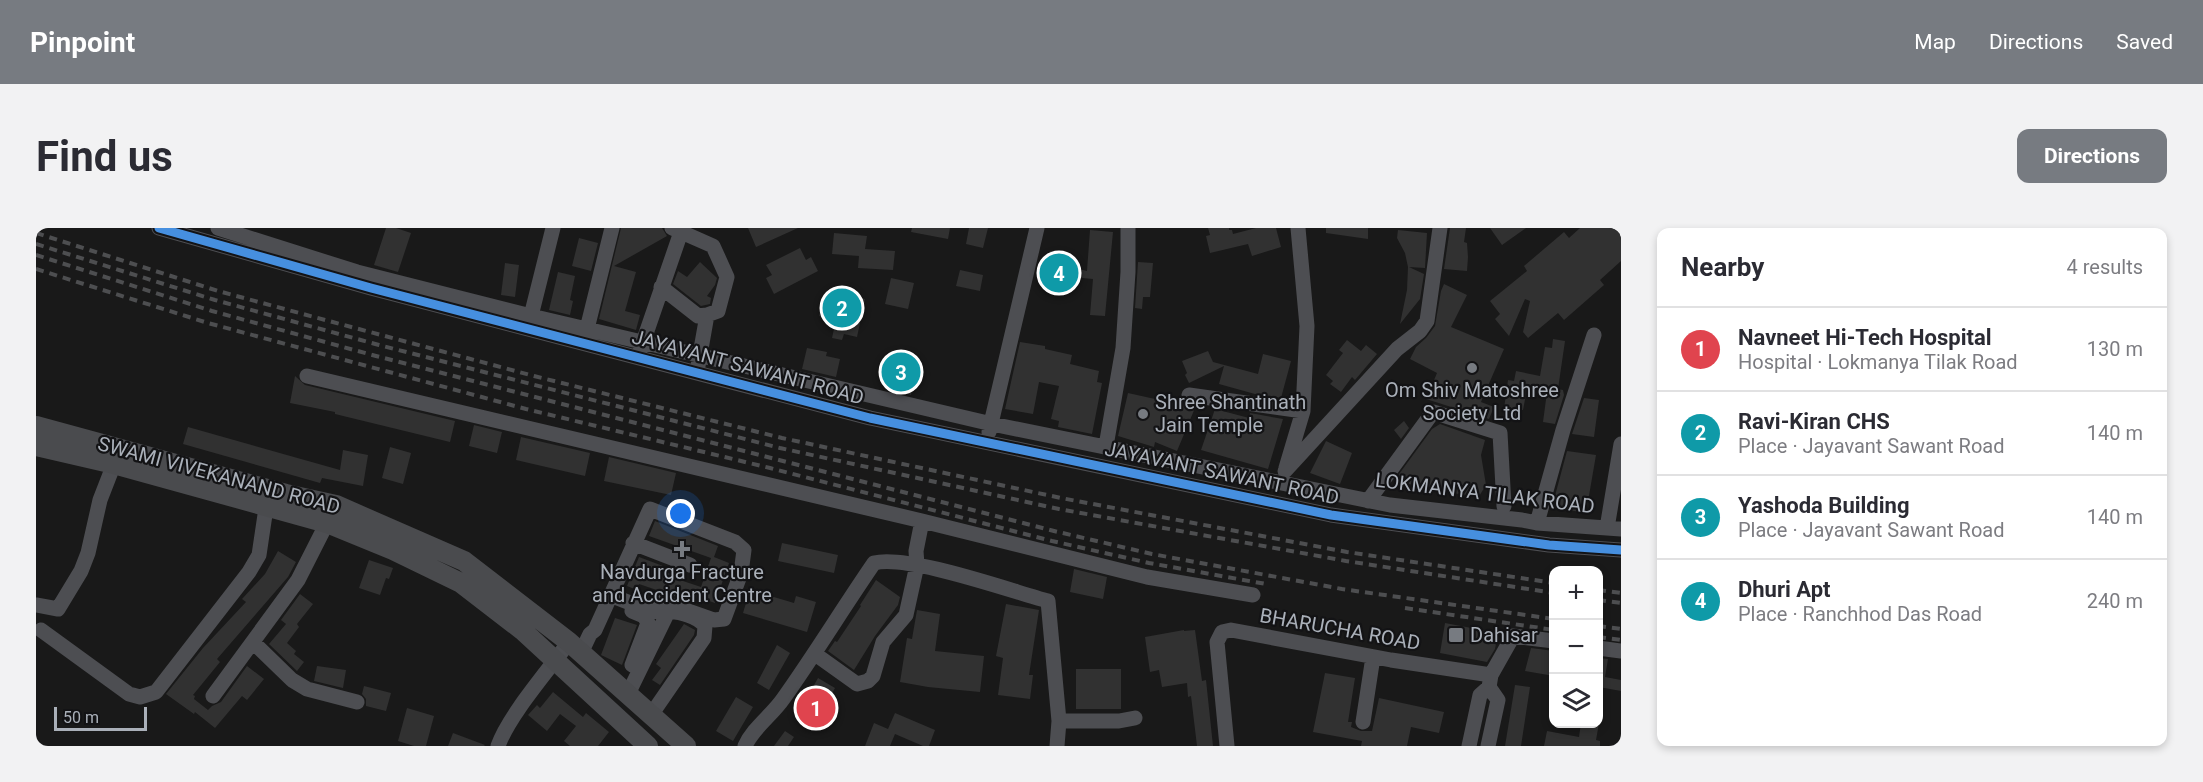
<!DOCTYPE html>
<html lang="en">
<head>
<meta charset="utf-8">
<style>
	body { margin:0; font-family:Roboto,sans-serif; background:#f2f2f3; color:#2b2b33 }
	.controls { position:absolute; right:18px; bottom:18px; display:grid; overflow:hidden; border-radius:12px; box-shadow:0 3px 9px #0003 }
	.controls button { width:54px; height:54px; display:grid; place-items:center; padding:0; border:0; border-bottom:2px solid #e1e1e2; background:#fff; color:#2b2b33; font:30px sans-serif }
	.scale { position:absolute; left:18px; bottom:15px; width:93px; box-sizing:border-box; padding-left:6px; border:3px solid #aab0b9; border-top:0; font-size:16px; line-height:21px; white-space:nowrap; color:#aab0b9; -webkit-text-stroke:4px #131315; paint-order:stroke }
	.you { position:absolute; left:645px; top:286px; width:21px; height:21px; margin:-15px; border:4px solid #fff; border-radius:50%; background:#1a73e8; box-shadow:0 0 0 9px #1a73e833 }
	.badge { display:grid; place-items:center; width:39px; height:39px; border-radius:50%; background:#777b81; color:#fff; font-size:20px; font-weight:700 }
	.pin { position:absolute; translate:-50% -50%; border:3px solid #fff; box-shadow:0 2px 6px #0006 }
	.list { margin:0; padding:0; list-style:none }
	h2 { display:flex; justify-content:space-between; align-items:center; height:78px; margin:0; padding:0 24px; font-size:26px }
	h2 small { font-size:20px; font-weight:400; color:#7c7c81 }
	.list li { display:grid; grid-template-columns:39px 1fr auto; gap:18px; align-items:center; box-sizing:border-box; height:84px; padding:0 24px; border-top:2px solid #e1e1e2 }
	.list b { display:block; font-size:22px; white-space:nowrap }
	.list p { margin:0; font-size:20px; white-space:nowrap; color:#7c7c81 }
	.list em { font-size:20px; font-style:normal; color:#7c7c81 }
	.icon { flex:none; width:33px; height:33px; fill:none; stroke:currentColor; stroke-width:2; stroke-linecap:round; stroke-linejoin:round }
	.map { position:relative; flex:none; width:1585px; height:518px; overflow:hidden; border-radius:12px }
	header { display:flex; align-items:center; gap:36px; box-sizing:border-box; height:84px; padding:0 30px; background:#777b81; color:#fff }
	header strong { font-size:28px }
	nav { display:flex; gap:33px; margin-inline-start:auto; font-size:21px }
	.intro { display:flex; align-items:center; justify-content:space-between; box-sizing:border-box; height:144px; padding:0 36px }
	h1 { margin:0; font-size:42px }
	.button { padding:15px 27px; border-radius:12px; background:#777b81; color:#fff; font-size:21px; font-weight:700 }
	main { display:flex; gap:36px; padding:0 36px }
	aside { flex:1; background:#fff; border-radius:12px; box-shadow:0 3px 9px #0003 }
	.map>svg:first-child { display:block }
	.building { fill:#313131 }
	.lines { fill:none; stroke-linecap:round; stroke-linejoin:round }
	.minor { stroke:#4d4e52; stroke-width:15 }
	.major { stroke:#4a4b4e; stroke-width:20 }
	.rail { stroke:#4d4e50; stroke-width:4; stroke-dasharray:8 6; stroke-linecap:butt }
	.cycleway-casing { stroke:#131315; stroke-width:13 }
	.cycleway { stroke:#468fdf; stroke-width:9 }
	.poi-dot { fill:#777b81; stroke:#131315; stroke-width:2 }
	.labels { text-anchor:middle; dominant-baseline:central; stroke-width:4.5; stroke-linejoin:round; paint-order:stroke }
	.street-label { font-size:20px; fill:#aab0b9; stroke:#131315 }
	.poi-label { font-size:20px; fill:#aab0b9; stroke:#131315 }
</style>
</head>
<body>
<header>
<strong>Pinpoint</strong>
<nav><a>Map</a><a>Directions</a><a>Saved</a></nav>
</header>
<div class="intro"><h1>Find us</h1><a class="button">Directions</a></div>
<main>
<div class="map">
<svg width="1585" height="518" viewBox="0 0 1585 518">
	<rect width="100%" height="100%" fill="#191919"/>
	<path class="building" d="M350,0H360L375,5L362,44L338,37Z
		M585,0H626L631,8L578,38L600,44L589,83L604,87L600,102L563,91Z
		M712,0H762L720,19Z
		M876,0H914L912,11L875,4Z
		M933,0H952L947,20L930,16Z
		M1172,0H1193V2H1196L1197,6L1220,0H1240L1245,19L1216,28L1212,16L1174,25L1170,8L1174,7Z
		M1290,0H1332V11L1290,5Z
		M1414,0H1430L1428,14L1431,15L1432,29L1431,43L1408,41Z
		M1454,0H1490L1466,17Z
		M1544,0H1585V33L1564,52L1568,57L1528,92L1522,85L1492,110L1487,104L1494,73L1489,71L1473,108L1459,91L1464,86L1454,73L1491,43L1488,38L1528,4L1533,10Z
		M1054,2L1077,4L1069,88L1054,87L1057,51L1036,49L1034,58L1017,54L1018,51L1009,49L1014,23L1031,27L1029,38L1051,43Z
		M1362,2L1391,5L1389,40L1373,39L1388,46L1384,71L1364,96L1371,62L1372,39L1369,25L1361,10Z
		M798,5L831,8L829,21L859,23L857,42L822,40L823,28L796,26Z
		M543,10L562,15L555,43L536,38Z
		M764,20L770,32L775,29L782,43L738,66L730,50L736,47L730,37Z
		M664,34L681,50L679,57L671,68L675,70L674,76L665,78L637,56L642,43L651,49Z
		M1102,34L1117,35L1114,69H1107L1106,81L1099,80Z
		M469,35L483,37L479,69L465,67Z
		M924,42L947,47L944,63L920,58Z
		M522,44L539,48L534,72L537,73L534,87L513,82Z
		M855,50L878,55L872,81L849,76Z
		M1408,56L1431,67L1415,99L1468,121L1445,174L1458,179L1453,191L1390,171L1401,145L1374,131L1380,119L1390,110L1399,98L1405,63Z
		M810,67L829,71L821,109L808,106L806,112L796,110L800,92L783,88L788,68L808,73Z
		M1517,111L1529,113L1522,161L1527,162L1528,167L1519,196L1507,194L1511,164L1491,161L1487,182H1482L1480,190L1467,188L1472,152L1478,153L1480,143L1504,148L1509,119L1516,120Z
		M1311,112L1325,123L1330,117L1341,126L1319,152L1316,149L1305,164L1294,156L1297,153L1290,147L1307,125L1303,122Z
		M984,114L1009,118V121L1036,127L1034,136L1063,143L1061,154L1066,155L1056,206L1022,199L1023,193L1015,191L1023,158L1003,154L997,186L969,181Z
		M771,120L791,124L790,128L804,131L800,149L766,141Z
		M1172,123L1177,134L1222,146L1227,126L1255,133L1245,170L1219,166L1183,156L1188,138L1153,155L1149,147L1151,145L1146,133Z
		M855,124L883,130L875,167L848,158Z
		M259,148L269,157L419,193L414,214L299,186V184L254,175Z
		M1092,165L1137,175L1138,172L1159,180L1141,223L1119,214L1118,219L1082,208Z
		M1548,170L1563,172L1558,209L1536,206Z
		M1179,181L1213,190L1214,185L1247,191L1232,241L1165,222Z
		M1368,193L1373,200L1365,211L1358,202Z
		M1404,196L1449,212L1445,227L1450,257L1442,270L1358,253L1396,201Z
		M438,197L466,204L461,225L433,218Z
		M152,199L304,242L307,222L332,227L327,258L286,250L284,255L147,216Z
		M485,209L554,225L549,248L480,232Z
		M1290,213L1316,225L1304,256L1274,245Z
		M354,219L375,225L367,256L346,250Z
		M1531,223L1560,227L1550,285L1516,279Z
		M573,229L640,245L635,267L568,253Z
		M619,293L682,318L678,329L693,335L679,375L661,369L659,375L603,356L601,362L591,358L603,329L627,338L626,343L642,348L641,351L665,359L675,330L613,308Z
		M746,315L802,327L798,345L742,333Z
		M242,323L260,334L252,349L181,431L184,434L157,467L159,468L158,471L172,482L176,478L185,474L211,438L228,451L211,472L206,468L179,500L159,484L158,486L130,466L167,420L210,374L206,371L229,346Z
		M333,332L357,340L353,351L350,350L344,367L323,360Z
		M1038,341L1071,349L1067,371L1034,364Z
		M840,352L864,369L862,377L839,408L818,442L792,423L799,413L801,414L825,378L824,377Z
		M714,362L758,375L760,368L780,374L771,404L707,385Z
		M264,366L277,376L261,396L263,399L251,415L260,423L258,426L268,434L261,443L233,416L250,396L245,392Z
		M970,376L1003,382L993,447H997L994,471L962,467L967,430L960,428Z
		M881,382L904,386L899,423L948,428L944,464L892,459L864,454L871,410L876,411Z
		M579,390L601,397L586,437L565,427Z
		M1409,395L1462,405L1459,421L1451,434L1404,425Z
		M648,396L659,402L658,407L624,457L616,452L625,440L620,436Z
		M1148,402V403L1159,402L1166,453L1170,452L1177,518H1161L1155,468L1152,469L1151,455L1126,459L1123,442L1114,444L1109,409Z
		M741,417L754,425L733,462L721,455Z
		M1495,420L1518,423V448L1489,443Z
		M1563,430L1572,431L1569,449L1585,452V463L1563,459Z
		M281,438L310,442L307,460L278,453Z
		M1040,441H1085V481H1040Z
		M1289,445L1319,450L1312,494H1316L1315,499L1325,503H1336L1343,470L1408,484L1403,505L1375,499L1371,518H1325L1326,513L1277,504Z
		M782,450L799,460L781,492L764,482Z
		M1479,457L1494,459L1485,518H1469Z
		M328,458L355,465L350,483L330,478V471L326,466Z
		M517,464L547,489L550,485L573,504L562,518H534L528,513L540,498L524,486L511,503L492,487L501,477L504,480Z
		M700,469L717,479L697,513L680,503Z
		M371,480L398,488L390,518H378L362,513Z
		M859,485L899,502L893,518H887L859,506L854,518H829L838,495L852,501Z
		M1545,495H1563L1560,512L1564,513V518H1508L1511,503L1543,509Z
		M749,503L758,509L752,518H738Z
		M417,505L449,517L448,518H412Z"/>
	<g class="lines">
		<path class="minor" d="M123,0L335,60L834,190L1295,287L1513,317L1585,322
			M182,0L321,44L495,88L956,196L1354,277L1486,292L1501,295L1585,301
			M625,59L662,88L671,87L682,83L691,49L677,18L636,0
			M495,88L517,0
			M549,109L576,0
			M604,123L645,4
			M662,138L671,87
			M271,148L886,293L1111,349L1217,367
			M1153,167L1267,183
			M953,204L1001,0
			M1070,218L1087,120L1092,44V0
			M1250,240L1267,183L1271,98L1262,0
			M1249,243L1361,121L1384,103L1391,93L1404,0
			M1332,273L1397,184L1464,205L1468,278
			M1501,295L1527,202L1558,107
			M1571,300L1585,216
			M597,315L654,337
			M0,377L22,381L45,343L52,325L64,272L78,236L80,225
			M596,383L608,388L612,395L596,437
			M5,402L93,466L104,469L120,464L213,344L223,327L230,280
			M217,414L256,452L271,461L321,474
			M1562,420L1585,423
			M545,425L554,406L559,402L614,281L699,314L708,322L705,345L688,391L678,392L627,374L621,383L617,384L574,367
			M779,426L821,456L832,453L837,448L847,414L870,387L881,337L880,323L886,293
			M1455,447L1477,408L1518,413
			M592,466L632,384C643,383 662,389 669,398L668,410L615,487
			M177,468L262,352L295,287
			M1023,493H1083L1099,490
			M1327,494L1337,429
			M462,518C473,487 512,443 533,414
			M709,518C717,500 736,487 747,471C779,426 807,380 838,335C871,326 975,363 1012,373L1023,493L1021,518
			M1191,518L1181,414L1186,404L1195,402L1355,432L1455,447L1453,459L1444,467L1433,518
			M1452,518L1462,472L1453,459"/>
		<path class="major" d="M0,198L250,266L300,277L428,333L533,414L650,518
			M0,218L78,236L291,295L357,322L425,355L486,402L612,518"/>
		<path class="rail" d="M0,5L182,63L278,89L498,148L746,210L1025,270L1311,324L1518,355
			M0,16L179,72L343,117L744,220L1023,281L1310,333L1518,365
			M0,27L176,83L340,128L1018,303L1116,326L1306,361L1518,391
			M0,41L172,95L490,181L734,240L1016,313L1113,335L1230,356
			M1562,362L1585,365
			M1562,372L1585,375
			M1369,380L1518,402
			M1562,398L1585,401
			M1562,409L1585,412"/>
		<g class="cycleway-casing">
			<path id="cycleway" d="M123,0L335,60L834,190L1295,287L1513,317L1585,322"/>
		</g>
		<use href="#cycleway" class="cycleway"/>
	</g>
	<g class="poi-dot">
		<circle cx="1436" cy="140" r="6"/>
		<circle cx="1107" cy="186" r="6"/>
		<path d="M643 312h6v6h6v6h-6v6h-6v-6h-6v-6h6z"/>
		<rect x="1412" y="399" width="16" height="16" rx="3"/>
	</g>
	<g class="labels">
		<g class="street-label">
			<text transform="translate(712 139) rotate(15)">JAYAVANT SAWANT ROAD</text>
			<text transform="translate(1186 245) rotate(12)">JAYAVANT SAWANT ROAD</text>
			<text transform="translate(183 247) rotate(15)">SWAMI VIVEKANAND ROAD</text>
			<text transform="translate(1449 265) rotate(7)">LOKMANYA TILAK ROAD</text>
			<text transform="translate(1304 401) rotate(10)">BHARUCHA ROAD</text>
		</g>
		<g class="poi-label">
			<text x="1436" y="162">Om Shiv Matoshree<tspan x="1436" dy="23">Society Ltd</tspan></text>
			<text x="1119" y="174" text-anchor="start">Shree Shantinath<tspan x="1119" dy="23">Jain Temple</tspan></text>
			<text x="646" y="344">Navdurga Fracture<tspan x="646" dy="23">and Accident Centre</tspan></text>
			<text x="1434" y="407" text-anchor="start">Dahisar</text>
		</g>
	</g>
</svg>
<div class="controls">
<button>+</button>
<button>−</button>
<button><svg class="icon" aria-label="layers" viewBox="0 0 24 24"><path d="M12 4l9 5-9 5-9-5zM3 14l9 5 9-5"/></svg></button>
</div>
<div class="scale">50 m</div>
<div class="you"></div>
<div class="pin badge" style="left:780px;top:480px;background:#e0444e">1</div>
<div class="pin badge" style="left:806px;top:80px;background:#0f9aa8">2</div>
<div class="pin badge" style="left:865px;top:144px;background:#0f9aa8">3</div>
<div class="pin badge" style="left:1023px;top:45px;background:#0f9aa8">4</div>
</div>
<aside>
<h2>Nearby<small>4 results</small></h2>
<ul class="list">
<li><span class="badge" style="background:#e0444e">1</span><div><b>Navneet Hi-Tech Hospital</b><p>Hospital · Lokmanya Tilak Road</p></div><em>130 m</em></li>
<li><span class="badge" style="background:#0f9aa8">2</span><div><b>Ravi-Kiran CHS</b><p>Place · Jayavant Sawant Road</p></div><em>140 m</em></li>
<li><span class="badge" style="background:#0f9aa8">3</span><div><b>Yashoda Building</b><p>Place · Jayavant Sawant Road</p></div><em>140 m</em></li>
<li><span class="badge" style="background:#0f9aa8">4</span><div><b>Dhuri Apt</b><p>Place · Ranchhod Das Road</p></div><em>240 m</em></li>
</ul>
</aside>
</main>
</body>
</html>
